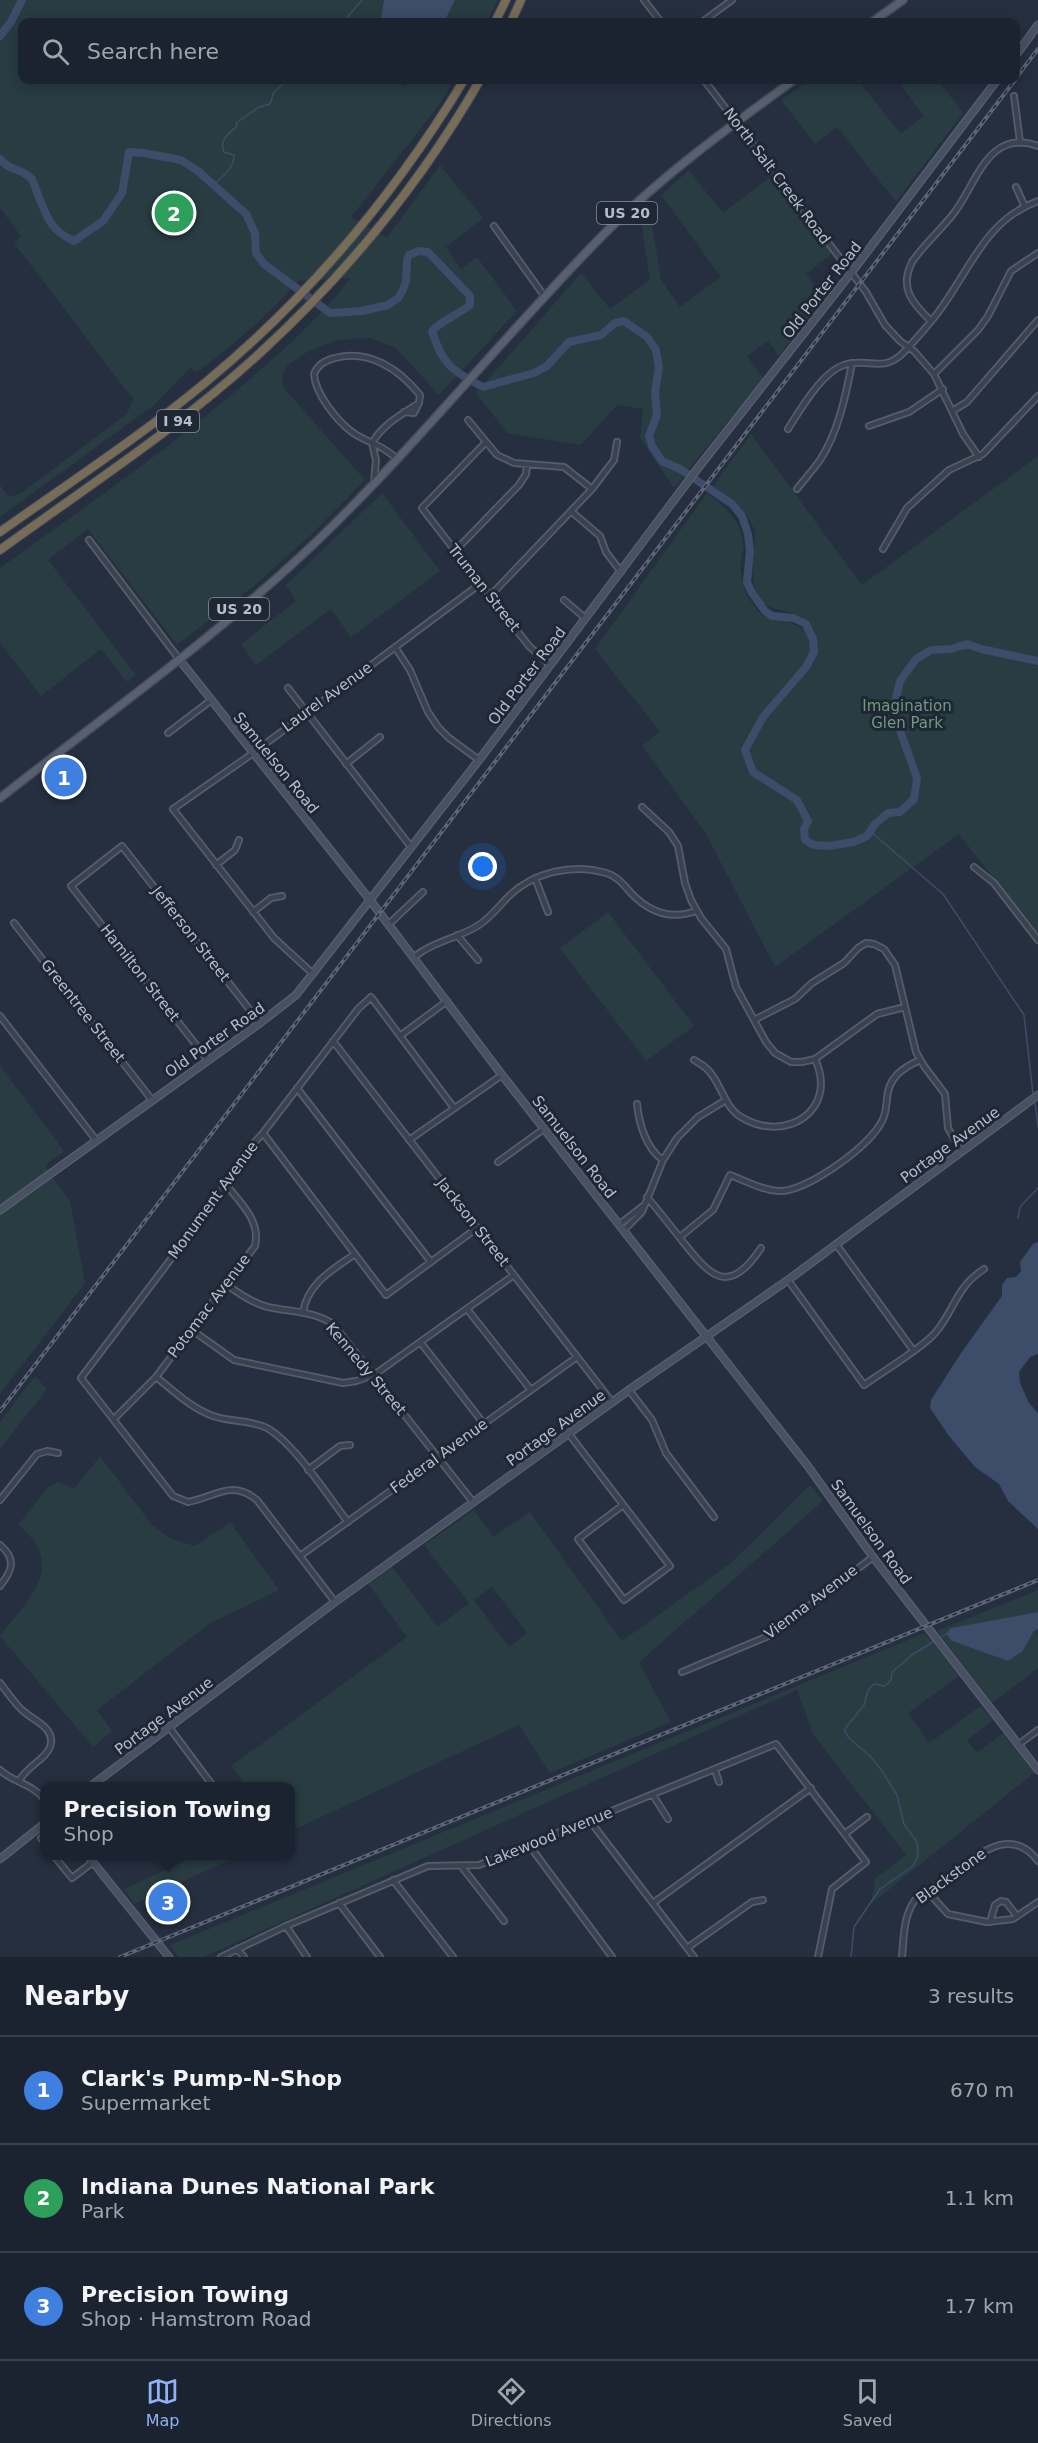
<!DOCTYPE html>
<html lang="en">
<head>
<meta charset="utf-8">
<style>
	body { margin:0; font-family:"DejaVu Sans",sans-serif; background:#252b38; color:#f1f3f6 }
	.you { position:absolute; left:483px; top:867px; width:21px; height:21px; margin:-15px; border:4px solid #fff; border-radius:50%; background:#1a73e8; box-shadow:0 0 0 9px #1a73e833 }
	.badge { display:grid; place-items:center; width:39px; height:39px; border-radius:50%; background:#8fb1f7; color:#fff; font-size:20px; font-weight:700 }
	.pin { position:absolute; translate:-50% -50%; border:3px solid #fff; box-shadow:0 2px 6px #0006 }
	.popup { position:absolute; left:40px; top:1782px; width:255px; height:78px; box-sizing:border-box; display:grid; place-content:center; border-radius:12px; background:#1c2330; filter:drop-shadow(0 2px 4px #0005); font-size:20px; white-space:nowrap; color:#a0a4ab }
	.popup b { font-size:22px; color:#f1f3f6 }
	.popup::after { content:''; position:absolute; left:50%; top:100%; margin-left:-12px; border:12px solid transparent; border-top-color:#1c2330 }
	.list { margin:0; padding:0; list-style:none }
	h2 { display:flex; justify-content:space-between; align-items:center; height:78px; margin:0; padding:0 24px; font-size:26px }
	h2 small { font-size:20px; font-weight:400; color:#a0a4ab }
	.list li { display:grid; grid-template-columns:39px 1fr auto; gap:18px; align-items:center; box-sizing:border-box; height:108px; padding:0 24px; border-top:2px solid #3a404c }
	.list b { display:block; font-size:22px; white-space:nowrap }
	.list p { margin:0; font-size:20px; white-space:nowrap; color:#a0a4ab }
	.list em { font-size:20px; font-style:normal; color:#a0a4ab }
	.icon { flex:none; width:33px; height:33px; fill:none; stroke:currentColor; stroke-width:2; stroke-linecap:round; stroke-linejoin:round }
	.map { position:relative; flex:none; width:1038px; height:1957px; overflow:hidden }
	.search { position:absolute; background:#1c2330; box-shadow:0 3px 15px #0003; left:18px; right:18px; top:18px; height:66px; display:flex; align-items:center; gap:15px; box-sizing:border-box; padding:0 21px; border-radius:12px; color:#a0a4ab; font-size:22px }
	.sheet { height:402px; background:#1c2330 }
	nav { display:flex; justify-content:space-around; align-items:center; box-sizing:border-box; height:84px; border-top:2px solid #3a404c; background:#1c2330; font-size:16px; color:#a0a4ab }
	nav a { display:grid; justify-items:center; gap:3px }
	nav .on { color:#8fb1f7 }
	.map>svg:first-child { display:block }
	.green { fill:#283c41; fill-rule:evenodd }
	.water { fill:#3c4c69 }
	.lines { fill:none; stroke-linecap:round; stroke-linejoin:round }
	.stream { stroke:#3c4c69; stroke-width:1.5 }
	.river { stroke:#3c4c69; stroke-width:8 }
	.street-casing { stroke:#555d6a; stroke-width:8 }
	.secondary-casing { stroke:#555d6a; stroke-width:9 }
	.primary-casing { stroke:#434b59; stroke-width:10 }
	.highway-casing { stroke:#424a57; stroke-width:10 }
	.street { stroke:#3a4250; stroke-width:4.5 }
	.secondary { stroke:#485063; stroke-width:6 }
	.primary { stroke:#586070; stroke-width:7 }
	.highway { stroke:#766c57; stroke-width:8 }
	.rail-casing { stroke:#5c6577; stroke-width:4 }
	.rail { stroke:#1f2735; stroke-width:1.5; stroke-dasharray:4.5; stroke-linecap:butt }
	.labels { text-anchor:middle; dominant-baseline:central; stroke-width:6; stroke-linejoin:round; paint-order:stroke }
	.shield { fill:#1f2735; stroke:#89909d; stroke-width:1.5 }
	.shield-label { font-size:14px; font-weight:bold; fill:#b6bdca }
	.street-label { font-size:15px; fill:#b6bdca; stroke:#1f2735 }
	.park-label { font-size:15px; fill:#6e9b7b; stroke:#1f2735 }
</style>
</head>
<body>
<div class="map">
<svg width="1038" height="1957" viewBox="0 0 1038 1957">
	<rect width="100%" height="100%" fill="#262f40"/>
	<path class="green" d="M0,0H384L381,17L377,22H22V80H398L404,87L411,80H454L440,104L351,217L387,238L440,165L483,218L446,247L461,269L477,257L517,311L439,395L396,348L370,338L337,340L307,352L287,366L282,376L283,387L365,480L313,533L255,585L177,645L88,529L48,560L136,675L127,682L101,649L41,696L0,643V568C85,507 172,447 251,378C286,348 322,315 351,278L298,281C268,316 234,344 197,372L190,368L154,405L0,517V485L9,497L21,493L127,414L133,399L14,243L21,236L0,208Z
		M455,0H498L487,22H444Z
		M809,80H858L901,134L924,116L897,80H938L963,113L896,202L837,127L815,144L781,100Z
		M689,170L723,213L772,176L832,254L806,274L823,297L779,356L768,341L747,356L763,378L674,488L640,438L643,409L617,405L581,445L507,433L476,393L581,273L610,309L650,280L640,214L649,206L661,280L680,307L721,277L661,195Z
		M751,434L862,585L1038,456V936L959,834L775,967L705,832L642,746L660,732L595,649L707,493C724,506 742,521 743,544C744,550 741,557 741,562C739,582 747,599 760,613C769,623 785,616 801,629L810,623C795,608 773,614 761,600C751,587 752,567 753,551C754,545 756,538 755,533C749,511 730,498 713,486Z
		M382,493L440,571L351,637L331,609L256,665L241,644L296,601L286,585Z
		M608,912L694,1026L646,1061L560,948Z
		M0,1066L64,1151L45,1166L70,1201L85,1283L0,1394Z
		M35,1376L47,1389L0,1449V1422Z
		M100,1456L152,1525L171,1539L195,1546L230,1522L279,1590L209,1624L97,1710L112,1731L93,1747L0,1636C27,1601 69,1564 18,1525L47,1488L58,1482L74,1489Z
		M810,1485L823,1501L639,1662L671,1722L550,1773L519,1725L291,1831V1786H246L231,1766L407,1637L368,1584L392,1567L438,1627L469,1603L424,1545L474,1510L493,1537L530,1512L622,1641L732,1562ZM492,1587L527,1633L509,1647L474,1600Z
		M1038,1590V1612L1021,1615L952,1641L1008,1661L1022,1652L1034,1631L1038,1629V1668L992,1703L937,1631Z
		M925,1633L959,1676L908,1713L929,1743L981,1706L993,1720L967,1740L977,1753L1003,1733L1034,1773L871,1904L875,1879L906,1855L813,1734L797,1690L204,1957H178L170,1945Z
		M196,1856H238L134,1904L124,1889Z"/>
	<path class="water" d="M384,0H455L444,22H377L381,17Z
		M1038,1242V1354L1030,1357L1019,1372L1020,1383L1029,1403L1038,1413V1529L1008,1501L999,1484L975,1467L949,1436L930,1408L931,1400L961,1353L1002,1296V1285L1007,1278L1016,1277L1021,1271L1020,1262L1033,1244Z
		M1038,1612V1629L1034,1631L1022,1652L1008,1661L952,1641L946,1634L951,1628Z"/>
	<g class="lines">
		<path class="stream" d="M343,22L362,0
			M214,185C223,175 234,169 234,155L224,152C219,139 228,135 237,126L236,123L259,107L270,104L274,92L288,80
			M870,831L943,894L1024,1015L1033,1094
			M1035,1102L1038,1127
			M1018,1218L1020,1207L1038,1188
			M940,1638L946,1634
			M851,1957L854,1927L873,1899L880,1889L913,1866L918,1855L917,1842L904,1824L897,1795L882,1771L871,1757L849,1738L844,1730L864,1705L868,1690L874,1684L885,1686L891,1680L892,1672L912,1655L936,1640"/>
		<path class="river" d="M0,36L11,22L22,0
			M0,159C9,171 21,168 31,178C34,182 36,190 38,195C48,219 50,230 74,241L103,221L122,193L129,152L144,153L181,160L198,171L246,214L255,233L256,253L264,264L330,313L362,311L388,305L398,298L403,290L406,281L407,260L409,255L419,251L428,252L470,296V305C458,315 443,319 432,331C442,365 454,372 483,387L534,373L547,366L569,342L601,335L615,323L624,321L647,337L656,350L659,367L655,392L657,415L649,436L652,446L662,461L680,469L732,504L742,516L748,534L750,551L747,582L752,593L765,611L772,616L794,618L806,624L813,639L814,652L806,667L763,717L745,750L753,772L797,800L808,821L804,829L805,840L814,845L828,846L854,842L867,836L875,824L888,813L900,812L914,799L917,778L893,711L900,681L916,659L931,650L951,649L967,644L981,649L1038,661"/>
		<g class="street-casing">
			<path id="street" d="M644,0L661,22
				M702,22L732,0
				M704,80L866,292L885,325L900,341L914,351L934,374L963,434L979,457
				M1014,96L1020,142
				M1016,187L1025,207
				M494,226L545,297
				M931,321C912,303 899,288 912,262C924,244 941,230 954,213C977,183 988,128 1038,146
				M934,374L978,330L988,316L1011,271L1038,253
				M954,410L967,402L1038,320
				M404,412L414,413L419,403
				M468,420L497,455L514,463L564,467L592,489
				M869,426L909,412L943,389
				M788,429C800,410 822,372 844,365C868,357 883,374 904,352C917,338 931,323 942,307C971,267 987,219 1038,201
				M485,443L422,508L529,646L550,665
				M374,482L376,460L372,443C383,424 402,414 419,403L420,395C399,369 369,349 335,358C326,360 318,364 314,374C315,393 336,420 352,432C367,443 380,443 396,458
				M797,489C804,480 813,470 820,460C838,433 846,395 852,363
				M572,512L600,536L606,552L621,572
				M89,540L179,659
				M883,549L907,508L949,470L983,454L1038,396
				M455,551L519,485L526,474L527,464
				M490,596L592,489L614,460L617,442
				M564,600L585,618
				M395,647L410,670L428,712L438,727L449,738L479,760
				M288,688L411,847
				M168,733L210,701
				M346,764L380,737
				M642,807L669,832L678,846L685,883L691,900L701,918L726,949L736,987L766,1042L775,1053L791,1062H802L815,1059L877,1014L905,1007
				M216,865L235,850L239,840
				M974,867L994,883L1038,940
				M535,878L548,912
				M253,912L271,898L282,896
				M14,923L152,1100
				M389,924L423,892
				M457,935L478,960
				M414,957C436,940 457,939 479,925C491,917 499,906 508,897C533,872 573,863 606,873C617,876 624,885 631,893C649,912 671,920 696,911
				M312,973L274,938L173,809L249,756L480,584
				M0,1016L96,1140
				M754,1020L795,999L812,983L844,963L858,948L866,943L874,944L884,949L895,965L916,1052L924,1066L945,1094L948,1128L961,1151
				M400,1036L447,1001
				M333,1041L612,1402
				M208,1060L71,886L122,846L260,1023
				M694,1060C701,1064 708,1068 712,1075C722,1088 726,1108 741,1117C785,1144 839,1111 815,1059
				M297,1088L431,1262
				M637,1104C639,1123 646,1149 663,1160
				M263,1133L386,1295L477,1228
				M409,1140L502,1075
				M498,1162L545,1128
				M647,1197C658,1210 669,1224 680,1238C708,1273 727,1300 761,1248
				M620,1224L643,1206
				M624,1230L642,1212L663,1160L677,1138L698,1117L726,1100
				M680,1237L713,1210L730,1175C746,1181 766,1192 783,1191C811,1188 870,1146 882,1121C886,1114 886,1107 887,1099C888,1078 902,1068 920,1060
				M836,1244L913,1350
				M788,1280L864,1385C882,1372 924,1347 936,1332C955,1309 956,1287 984,1269
				M226,1284C239,1294 252,1303 268,1307C291,1312 314,1311 333,1324L473,1502
				M467,1309L531,1390
				M303,1312C308,1283 332,1270 355,1254
				M192,1330L234,1360L343,1383L356,1381L374,1375L514,1275
				M421,1343L484,1424
				M156,1377C174,1391 191,1408 213,1416C230,1422 251,1420 267,1428C295,1444 327,1495 348,1522
				M629,1390L652,1420L666,1453L714,1517
				M114,1419L156,1377L255,1246C261,1220 240,1203 225,1183
				M569,1434L670,1566L624,1600L578,1539L623,1505
				M308,1470L340,1446L350,1445
				M0,1500L37,1454L47,1451L58,1453
				M0,1545C17,1559 12,1571 0,1586
				M300,1556L577,1357
				M335,1602L257,1500C231,1479 216,1497 188,1502L173,1496L81,1378L217,1198L243,1155L263,1133L358,1009L371,997L454,1108
				M682,1672L771,1635L873,1557
				M0,1683C7,1692 13,1701 21,1709C31,1720 57,1727 50,1747C46,1759 27,1766 19,1781
				M169,1727L213,1786
				M1018,1745L1038,1730
				M0,1770C14,1783 33,1784 45,1800
				M715,1770L719,1782
				M653,1795L668,1819
				M590,1821L694,1957
				M846,1833L867,1817
				M41,1838L45,1843
				M529,1845L612,1957
				M54,1856L72,1878L93,1862
				M462,1867L504,1921
				M393,1880L453,1957
				M927,1891L948,1914L987,1922L1013,1919L1038,1902
				M339,1903L380,1957
				M653,1903L811,1788
				M990,1922L995,1905L1001,1901L1006,1902L1017,1916
				M286,1926L307,1957
				M687,1948L752,1902L763,1900
				M237,1949L244,1957
				M221,1957L286,1926L428,1866L479,1865L776,1744L866,1862L832,1889L818,1957
				M902,1957C904,1937 903,1917 915,1900C929,1890 943,1880 957,1870C983,1851 1012,1827 1038,1861"/>
		</g>
		<g class="secondary-casing">
			<path id="secondary" d="M1016,55L1038,25
				M179,659L370,900L502,1075L807,1465L873,1557L1038,1770
				M0,1210L260,1023L296,995L479,760L698,468L851,273L997,80
				M91,1786L335,1602L629,1390L788,1280L1038,1095
				M88,1856L169,1957
				M0,1859L45,1823"/>
		</g>
		<g class="primary-casing">
			<path id="primary" d="M872,22L903,0
				M0,798C107,714 220,634 318,540C419,443 507,332 606,232C663,175 729,127 794,80"/>
		</g>
		<g class="highway-casing">
			<path id="highway" d="M495,22L506,0
				M511,22L521,0
				M0,532C69,483 141,436 206,382C309,297 395,194 464,80
				M0,550C88,486 181,426 261,352C347,273 422,181 480,80"/>
		</g>
		<use href="#street" class="street"/>
		<use href="#secondary" class="secondary"/>
		<use href="#primary" class="primary"/>
		<use href="#highway" class="highway"/>
		<g class="rail-casing">
			<path id="rail" d="M1016,78L1038,49
				M0,1411L1015,80
				M120,1957L1038,1580"/>
		</g>
		<use href="#rail" class="rail"/>
	</g>
	<g class="labels">
		<g class="shield">
			<rect x="597" y="202" width="60" height="22" rx="4.5"/>
			<rect x="157" y="410" width="42" height="22" rx="4.5"/>
			<rect x="209" y="598" width="60" height="22" rx="4.5"/>
		</g>
		<g class="shield-label">
			<text x="627" y="213">US 20</text>
			<text x="178" y="421">I 94</text>
			<text x="239" y="609">US 20</text>
		</g>
		<g class="street-label">
			<text transform="translate(777 176) rotate(53)">North Salt Creek Road</text>
			<text transform="translate(822 290) rotate(-52)">Old Porter Road</text>
			<text transform="translate(484 588) rotate(52)">Truman Street</text>
			<text transform="translate(527 676) rotate(-53)">Old Porter Road</text>
			<text transform="translate(327 697) rotate(-36)">Laurel Avenue</text>
			<text transform="translate(276 763) rotate(51)">Samuelson Road</text>
			<text transform="translate(191 934) rotate(52)">Jefferson Street</text>
			<text transform="translate(140 973) rotate(52)">Hamilton Street</text>
			<text transform="translate(83 1011) rotate(52)">Greentree Street</text>
			<text transform="translate(215 1040) rotate(-35)">Old Porter Road</text>
			<text transform="translate(950 1145) rotate(-36)">Portage Avenue</text>
			<text transform="translate(574 1147) rotate(52)">Samuelson Road</text>
			<text transform="translate(213 1200) rotate(-54)">Monument Avenue</text>
			<text transform="translate(473 1222) rotate(52)">Jackson Street</text>
			<text transform="translate(209 1306) rotate(-53)">Potomac Avenue</text>
			<text transform="translate(366 1369) rotate(50)">Kennedy Street</text>
			<text transform="translate(556 1428) rotate(-36)">Portage Avenue</text>
			<text transform="translate(439 1456) rotate(-36)">Federal Avenue</text>
			<text transform="translate(871 1532) rotate(54)">Samuelson Road</text>
			<text transform="translate(811 1602) rotate(-37)">Vienna Avenue</text>
			<text transform="translate(164 1716) rotate(-37)">Portage Avenue</text>
			<text transform="translate(549 1837) rotate(-22)">Lakewood Avenue</text>
			<text transform="translate(951 1876) rotate(-36)">Blackstone</text>
		</g>
		<g class="park-label">
			<text x="907" y="706">Imagination<tspan x="907" dy="17">Glen Park</tspan></text>
		</g>
	</g>
</svg>
<div class="you"></div>
<div class="pin badge" style="left:64px;top:777px;background:#3f7fe0">1</div>
<div class="pin badge" style="left:174px;top:213px;background:#2e9e5b">2</div>
<div class="pin badge" style="left:168px;top:1902px;background:#3f7fe0">3</div>
<div class="popup"><b>Precision Towing</b>Shop</div>
<div class="search"><svg class="icon" aria-label="search" viewBox="0 0 24 24"><circle cx="10" cy="10" r="6"/><path d="M15 15l6 6"/></svg>Search here</div>
</div>
<section class="sheet">
<h2>Nearby<small>3 results</small></h2>
<ul class="list">
<li><span class="badge" style="background:#3f7fe0">1</span><div><b>Clark's Pump-N-Shop</b><p>Supermarket</p></div><em>670 m</em></li>
<li><span class="badge" style="background:#2e9e5b">2</span><div><b>Indiana Dunes National Park</b><p>Park</p></div><em>1.1 km</em></li>
<li><span class="badge" style="background:#3f7fe0">3</span><div><b>Precision Towing</b><p>Shop · Hamstrom Road</p></div><em>1.7 km</em></li>
</ul>
</section>
<nav>
<a class="on"><svg class="icon" aria-label="map" viewBox="0 0 24 24"><path d="M3 6l6-2 6 2 6-2v14l-6 2-6-2-6 2zM9 4v14M15 6v14"/></svg>Map</a>
<a><svg class="icon" aria-label="directions" viewBox="0 0 24 24"><path d="M12 3l9 9-9 9-9-9zM9 14v-3h6M13 9l2 2-2 2"/></svg>Directions</a>
<a><svg class="icon" aria-label="saved" viewBox="0 0 24 24"><path d="M7 4h10v16l-5-4-5 4z"/></svg>Saved</a>
</nav>
</body>
</html>
